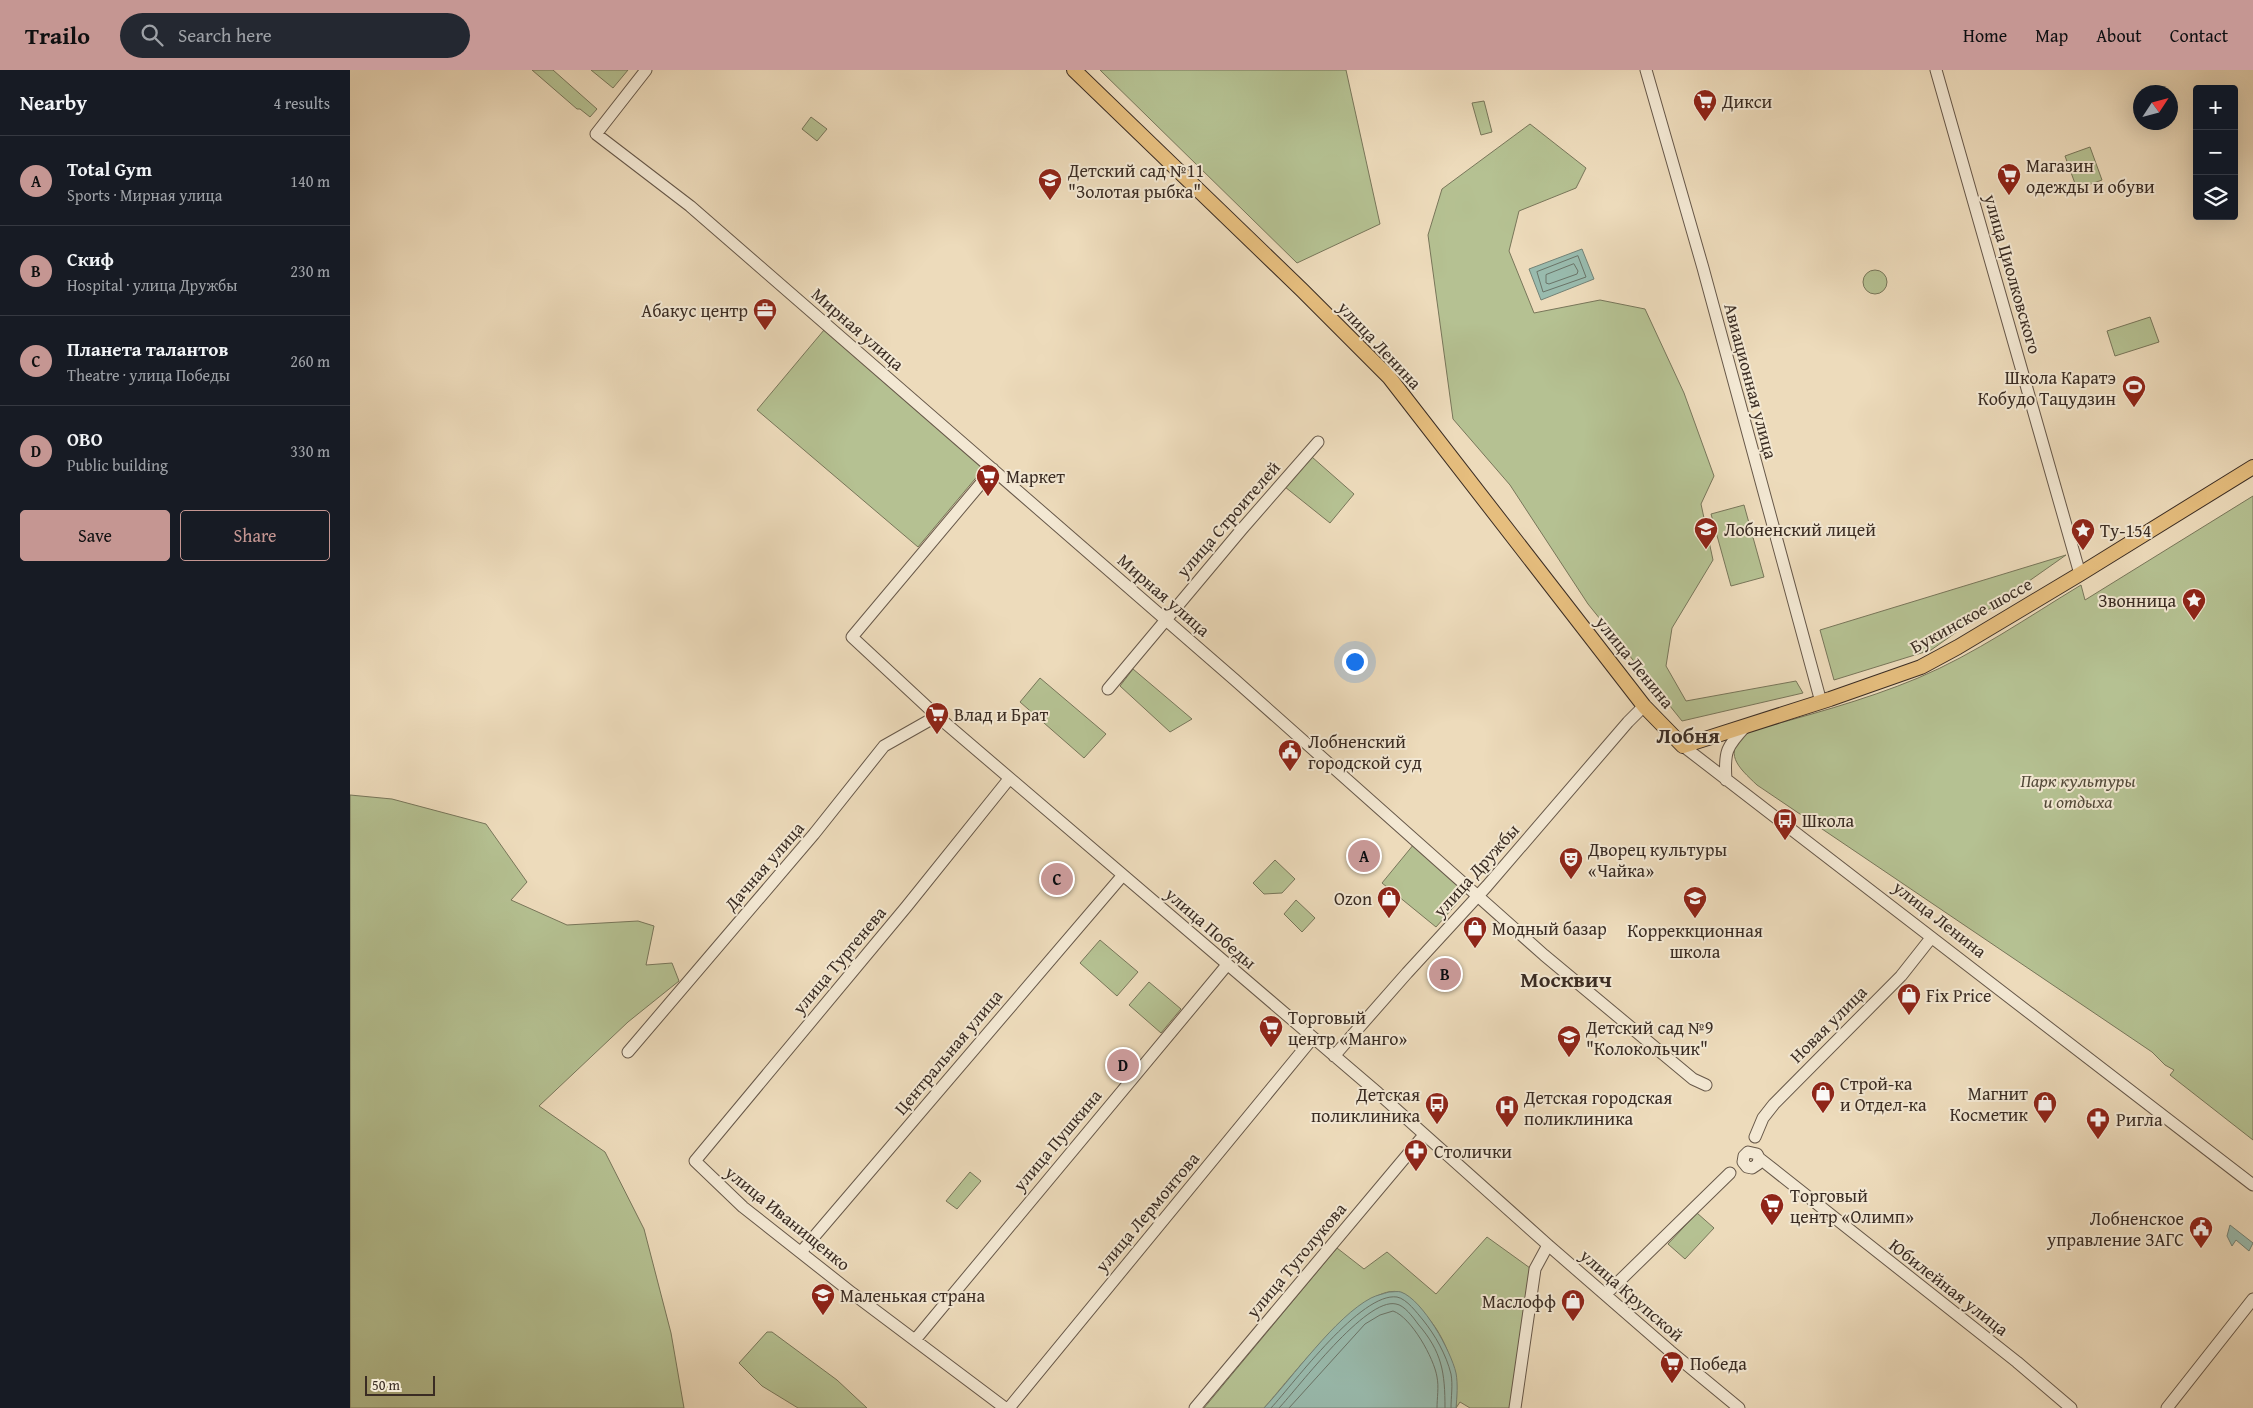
<!DOCTYPE html>
<html lang="en">
<head>
<meta charset="utf-8">
<style>
	body { margin:0; font-family:"Gentium Book Plus",serif; background:#242831; color:#f1f3f6 }
	.controls { position:absolute; right:15px; top:15px; display:grid; overflow:hidden; border-radius:5px; box-shadow:0 5px 20px #0002 }
	.controls button { width:45px; height:45px; display:grid; place-items:center; padding:0; border:0; border-bottom:1px solid #363941; background:#171b24; color:#f1f3f6; font:25px sans-serif }
	.compass { position:absolute; left:1783px; top:15px; width:45px; height:45px; border-radius:50%; background:#171b24; box-shadow:0 5px 20px #0002; rotate:54deg }
	.scale { position:absolute; left:15px; bottom:12px; width:70px; box-sizing:border-box; padding-left:5px; border:2px solid #3a2c23; border-top:0; font-size:14px; line-height:18px; white-space:nowrap; color:#3a2c23; -webkit-text-stroke:4px #f3e8d3; paint-order:stroke }
	.you { position:absolute; left:1004px; top:591px; width:18px; height:18px; margin:-12px; border:4px solid #fff; border-radius:50%; background:#1a73e8; box-shadow:0 0 0 8px #1a73e833 }
	.badge { display:grid; place-items:center; width:32px; height:32px; border-radius:50%; background:#c59692; color:#111; font-size:16px; font-weight:700 }
	.pin { position:absolute; translate:-50% -50%; border:2px solid #fff; box-shadow:0 1px 5px #0006 }
	.list { margin:0; padding:0; list-style:none }
	h2 { display:flex; justify-content:space-between; align-items:center; height:65px; margin:0; padding:0 20px; font-size:21px }
	h2 small { font-size:16px; font-weight:400; color:#9ea1a6 }
	.list li { display:grid; grid-template-columns:32px 1fr auto; gap:15px; align-items:center; box-sizing:border-box; height:90px; padding:0 20px; border-top:1px solid #363941 }
	.list b { display:block; font-size:19px; white-space:nowrap }
	.list p { margin:0; font-size:16px; white-space:nowrap; color:#9ea1a6 }
	.list em { font-size:16px; font-style:normal; color:#9ea1a6 }
	.actions { display:flex; gap:10px; padding:15px 20px }
	.actions a { flex:1; padding:11px 0; border:1px solid #c59692; border-radius:5px; text-align:center; font-size:18px; color:#c59692 }
	.actions .main { background:#c59692; color:#111 }
	.icon { flex:none; width:28px; height:28px; fill:none; stroke:currentColor; stroke-width:2; stroke-linecap:round; stroke-linejoin:round }
	.map { position:relative; flex:none; width:1903px; height:1338px; overflow:hidden }
	header { display:flex; align-items:center; gap:30px; box-sizing:border-box; height:70px; padding:0 25px; background:#c59692; color:#111 }
	header strong { font-size:24px }
	nav { display:flex; gap:28px; margin-inline-start:auto; font-size:18px }
	.search { width:350px; height:45px; background:#242831; display:flex; align-items:center; gap:12px; box-sizing:border-box; padding:0 18px; border-radius:28px; color:#9ea1a6; font-size:19px }
	main { display:flex }
	aside { flex:1; background:#171b24 }
	.map>svg:first-child { display:block }
	.green { fill:#b5c192; stroke:#78765a }
	.water { fill:#99bbae; stroke:#738276 }
	.lines { fill:none; stroke-linecap:round; stroke-linejoin:round }
	.shore { stroke:#6a7468; stroke-width:1 }
	.minor-casing { stroke:#675849; stroke-width:13 }
	.major-casing { stroke:#3a2c23; stroke-width:16 }
	.minor { stroke:#f3e8d3; stroke-width:11 }
	.major { stroke:#e6be7e; stroke-width:14 }
	.labels { text-anchor:middle; dominant-baseline:central; stroke-width:4; stroke-linejoin:round; paint-order:stroke }
	.poi-label { font-size:18px; fill:#3a2c23; stroke:#f3e8d3; text-anchor:start }
	.street-label { font-size:18px; fill:#3a2c23; stroke:#f3e8d3 }
	.park-label { font-size:18px; font-style:italic; fill:#534a39; stroke:#f3e8d3 }
	.district-label { font-size:22px; font-weight:bold; fill:#3a2c23; stroke:#f3e8d3 }
</style>
</head>
<body>
<header>
<strong>Trailo</strong>
<div class="search"><svg class="icon" aria-label="search" viewBox="0 0 24 24"><circle cx="10" cy="10" r="6"/><path d="M15 15l6 6"/></svg>Search here</div>
<nav><a>Home</a><a>Map</a><a>About</a><a>Contact</a></nav>
</header>
<main>
<aside>
<h2>Nearby<small>4 results</small></h2>
<ul class="list">
<li><span class="badge">A</span><div><b>Total Gym</b><p>Sports · Мирная улица</p></div><em>140 m</em></li>
<li><span class="badge">B</span><div><b>Скиф</b><p>Hospital · улица Дружбы</p></div><em>230 m</em></li>
<li><span class="badge">C</span><div><b>Планета талантов</b><p>Theatre · улица Победы</p></div><em>260 m</em></li>
<li><span class="badge">D</span><div><b>ОВО</b><p>Public building</p></div><em>330 m</em></li>
</ul>
<div class="actions"><a class="main">Save</a><a>Share</a></div>
</aside>
<div class="map">
<svg width="1903" height="1338" viewBox="0 0 1903 1338">
	<rect width="100%" height="100%" fill="#eddbbb"/>
	<filter id="stains"><feTurbulence type="fractalNoise" baseFrequency=".004" numOctaves="4"/><feColorMatrix values="0 0 0 0 .2 0 0 0 0 .09 0 0 0 0 .02 0 0 0 .5 -.17"/></filter>
	<radialGradient id="worn" r=".72"><stop offset=".6" stop-color="#630" stop-opacity="0"/><stop offset="1" stop-color="#630" stop-opacity=".3"/></radialGradient>
	<path class="green" d="M182,0H203L247,39L240,47L230,39H227Z
		M241,0H278L263,18Z
		M750,0H996L1030,154L947,193Z
		M1134,31L1142,62L1131,65L1122,33Z
		M461,47L477,59L467,71L452,59Z
		M1180,54L1236,98L1226,118L1169,141L1159,181L1184,243L1250,230L1295,239L1334,323L1364,406L1351,434L1363,490L1322,558L1316,596L1336,631L1446,611L1453,623L1332,651L1238,534L1160,415L1103,349L1078,165L1092,119Z
		M1740,77L1752,110L1727,119L1715,86Z
		M1513 212a12 12 0 1 1 24 0a12 12 0 1 1-24 0Z
		M1800,247L1809,272L1765,286L1757,261Z
		M474,260L635,397L568,477L407,340Z
		M962,387L1004,424L980,453L935,417Z
		M1903,426V1070L1820,1005L1824,1000L1815,995L1802,982L1407,715C1388,697 1372,683 1397,662C1455,646 1513,631 1568,608C1625,584 1678,547 1731,515L1735,530Z
		M1394,435L1414,507L1381,516L1361,444Z
		M1716,485L1581,580L1484,610L1470,560Z
		M783,599L842,649L820,662L770,616Z
		M690,608L756,664L734,688L670,632Z
		M0,725L42,729L136,754L177,812L161,830L217,855L288,851L304,856L296,895L322,893L329,911L278,952L189,1036L255,1082L294,1159L321,1263L334,1338H0Z
		M1064,774L1117,822L1086,857L1032,813Z
		M925,790L945,809L932,823L914,824L903,813Z
		M946,830L965,848L952,862L934,844Z
		M750,870L788,902L767,926L730,893Z
		M799,912L831,939L811,963L779,935Z
		M620,1102L631,1111L607,1139L596,1131Z
		M1347,1143L1364,1158L1335,1189L1318,1174Z
		M1137,1167L1180,1198L1160,1338H1120L1110,1332L1106,1338C1108,1307 1099,1273 1079,1249C1072,1241 1063,1228 1052,1223C1016,1207 936,1314 914,1338H854L987,1178L1014,1199L1037,1182L1086,1224Z
		M417,1262H422L487,1310L517,1338H448L412,1316L389,1293Z"/>
	<path class="water" d="M1232,179L1244,209L1191,230L1179,199Z
		M1880,1155L1903,1173L1899,1181L1886,1170L1882,1176L1877,1166Z
		M1039,1222C1043,1222 1048,1221 1051,1222C1073,1230 1101,1281 1106,1303C1108,1314 1107,1327 1106,1338H914C943,1307 985,1247 1021,1228C1027,1225 1033,1224 1039,1222Z"/>
	<g class="lines">
		<path class="shore" d="M1228,186L1236,207L1193,222L1187,202Z
			M1224,194L1228,201L1227,204L1199,214L1196,213V205Z
			M921,1338C945,1312 1011,1222 1047,1227C1057,1229 1067,1243 1073,1250C1085,1265 1096,1284 1101,1304C1103,1315 1101,1327 1101,1338
			M929,1338C949,1317 1016,1227 1046,1234C1054,1235 1063,1247 1068,1254C1092,1282 1095,1302 1095,1338
			M939,1338L1015,1254L1030,1245L1043,1241C1061,1247 1084,1288 1087,1307C1089,1317 1087,1328 1087,1338"/>
		<g class="minor-casing">
			<path id="minor" d="M296,0L246,64L340,136L885,610L1194,885L1343,1009L1356,1015
				M1296,0L1353,198L1471,632
				M1586,0L1730,504
				M643,399L502,567L587,646L1028,1023L1198,1175L1320,1281L1389,1338
				M758,619L892,459L968,372
				M1333,676L1903,1115
				M1376,710C1374,682 1376,677 1396,656
				M278,982L464,764L534,676L587,646
				M984,986L1057,903L1137,816L1278,652L1294,636
				M1405,1067L1413,1048L1424,1034L1551,906L1581,868
				M1409,1088L1408,1094L1402,1098L1397,1097L1393,1092L1394,1086L1398,1082L1407,1084L1409,1088L1667,1292L1721,1338
				M451,1182L773,805
				M1256,1224L1380,1103
				M565,1270L877,895
				M655,1338L502,1223L393,1137L345,1091L557,836L659,709
				M659,1338L962,969
				M845,1338L1074,1065
				M1165,1338L1185,1199L1198,1175
				M1817,1338L1903,1229"/>
		</g>
		<g class="major-casing">
			<path id="major" d="M724,0L952,220L1039,307L1294,636L1333,676L1480,629L1571,597L1608,577L1730,504L1903,397"/>
		</g>
		<use href="#minor" class="minor"/>
		<use href="#major" class="major"/>
	</g>
	<defs>
		<g id="supermarket-pin" transform="scale(1.25)"><path d="M0 17L-7.5 6A9.5 9.5 0 1 1 7.5 6Z" fill="#8f2418" stroke="#f3e8d3"/><path d="M-6-5.5h2.5l.6 2H6L4.5 2H-2.5L-4.4-4H-6ZM-1.5 3.2a1.3 1.3 0 1 0 .1 0ZM3 3.2a1.3 1.3 0 1 0 .1 0Z" fill="#fff"/></g>
		<g id="school-pin" transform="scale(1.25)"><path d="M0 17L-7.5 6A9.5 9.5 0 1 1 7.5 6Z" fill="#8f2418" stroke="#f3e8d3"/><path d="M0-5L7-2L0 1L-7-2ZM-4 1L0 2.5L4 1V4Q0 6-4 4Z" fill="#fff"/></g>
		<g id="office-pin" transform="scale(1.25)"><path d="M0 17L-7.5 6A9.5 9.5 0 1 1 7.5 6Z" fill="#8f2418" stroke="#f3e8d3"/><path d="M-6-3h4V-5.5h4V-3h4V5H-6ZM-1-4.5V-3h2v-1.5ZM-6 0V1H6V0Z" fill="#fff"/></g>
		<g id="stadium-pin" transform="scale(1.25)"><path d="M0 17L-7.5 6A9.5 9.5 0 1 1 7.5 6Z" fill="#8f2418" stroke="#f3e8d3"/><path d="M0-5a6.5 5 0 1 0 0 10a6.5 5 0 1 0 0-10ZM-3.5-1.8h7v3.6h-7Z" fill="#fff"/></g>
		<g id="sight-pin" transform="scale(1.25)"><path d="M0 17L-7.5 6A9.5 9.5 0 1 1 7.5 6Z" fill="#8f2418" stroke="#f3e8d3"/><path d="M0-6L1.8-2.2L6-1.7L2.9 1.2L3.7 5.4L0 3.3L-3.7 5.4L-2.9 1.2L-6-1.7L-1.8-2.2Z" fill="#fff"/></g>
		<g id="civic-pin" transform="scale(1.25)"><path d="M0 17L-7.5 6A9.5 9.5 0 1 1 7.5 6Z" fill="#8f2418" stroke="#f3e8d3"/><path d="M-.6-6.5H3V-4.5H.6V-3L4-1V1h2V6H-6V1h2V-1L-.6-3ZM-1.2 2.5V6h2.4V2.5Z" fill="#fff"/></g>
		<g id="bus-pin" transform="scale(1.25)"><path d="M0 17L-7.5 6A9.5 9.5 0 1 1 7.5 6Z" fill="#8f2418" stroke="#f3e8d3"/><path d="M-5-6H5V4H4V6H2V4H-2V6H-4V4H-5ZM-3.5-4V0h7V-4ZM-3.5 1.2v1.5H-2V1.2ZM2 1.2v1.5H3.5V1.2Z" fill="#fff"/></g>
		<g id="theatre-pin" transform="scale(1.25)"><path d="M0 17L-7.5 6A9.5 9.5 0 1 1 7.5 6Z" fill="#8f2418" stroke="#f3e8d3"/><path d="M-5-5.5Q0-4 5-5.5V0Q5 5 0 6Q-5 5-5 0ZM-3.3-2.5H-1v1.5H-3.3ZM1-2.5H3.3v1.5H1ZM-2.8 1Q0 5.5 2.8 1Z" fill="#fff"/></g>
		<g id="shop-pin" transform="scale(1.25)"><path d="M0 17L-7.5 6A9.5 9.5 0 1 1 7.5 6Z" fill="#8f2418" stroke="#f3e8d3"/><path d="M-5-2.5h2.3a2.7 3.5 0 0 1 5.4 0H5L5.5 6h-11ZM-1.5-2.5h3a1.5 2.3 0 0 0-3 0Z" fill="#fff"/></g>
		<g id="hospital-pin" transform="scale(1.25)"><path d="M0 17L-7.5 6A9.5 9.5 0 1 1 7.5 6Z" fill="#8f2418" stroke="#f3e8d3"/><path d="M-5-5h3v3.5h4V-5h3V5h-3V1.5h-4V5h-3Z" fill="#fff"/></g>
		<g id="pharmacy-pin" transform="scale(1.25)"><path d="M0 17L-7.5 6A9.5 9.5 0 1 1 7.5 6Z" fill="#8f2418" stroke="#f3e8d3"/><path d="M-2-6h4v4h4v4h-4v4h-4v-4h-4v-4h4Z" fill="#fff"/></g>
	</defs>
	<g fill-rule="evenodd">
		<use href="#supermarket-pin" x="1355" y="31"/>
		<use href="#supermarket-pin" x="1659" y="105"/>
		<use href="#school-pin" x="700" y="110"/>
		<use href="#office-pin" x="415" y="240"/>
		<use href="#stadium-pin" x="1784" y="317"/>
		<use href="#supermarket-pin" x="638" y="406"/>
		<use href="#school-pin" x="1356" y="459"/>
		<use href="#sight-pin" x="1733" y="460"/>
		<use href="#sight-pin" x="1844" y="530"/>
		<use href="#supermarket-pin" x="587" y="644"/>
		<use href="#civic-pin" x="940" y="681"/>
		<use href="#bus-pin" x="1435" y="750"/>
		<use href="#theatre-pin" x="1221" y="789"/>
		<use href="#shop-pin" x="1039" y="828"/>
		<use href="#school-pin" x="1345" y="828"/>
		<use href="#shop-pin" x="1125" y="858"/>
		<use href="#shop-pin" x="1559" y="925"/>
		<use href="#supermarket-pin" x="921" y="957"/>
		<use href="#school-pin" x="1219" y="967"/>
		<use href="#shop-pin" x="1473" y="1023"/>
		<use href="#shop-pin" x="1695" y="1033"/>
		<use href="#bus-pin" x="1087" y="1034"/>
		<use href="#hospital-pin" x="1157" y="1037"/>
		<use href="#pharmacy-pin" x="1748" y="1049"/>
		<use href="#pharmacy-pin" x="1066" y="1081"/>
		<use href="#supermarket-pin" x="1422" y="1135"/>
		<use href="#civic-pin" x="1851" y="1158"/>
		<use href="#school-pin" x="473" y="1225"/>
		<use href="#shop-pin" x="1223" y="1231"/>
		<use href="#supermarket-pin" x="1322" y="1293"/>
	</g>
	<g class="labels">
		<g class="poi-label">
			<text x="1372" y="31">Дикси</text>
			<text x="1676" y="95">Магазин<tspan x="1676" dy="21">одежды и обуви</tspan></text>
			<text x="718" y="100">Детский сад №11<tspan x="718" dy="21">"Золотая рыбка"</tspan></text>
			<text x="398" y="240" text-anchor="end">Абакус центр</text>
			<text x="1766" y="307" text-anchor="end">Школа Каратэ<tspan x="1766" dy="21">Кобудо Тацудзин</tspan></text>
			<text x="656" y="406">Маркет</text>
			<text x="1374" y="459">Лобненский лицей</text>
			<text x="1750" y="460">Ту-154</text>
			<text x="1826" y="530" text-anchor="end">Звонница</text>
			<text x="604" y="644">Влад и Брат</text>
			<text x="958" y="671">Лобненский<tspan x="958" dy="21">городской суд</tspan></text>
			<text x="1452" y="750">Школа</text>
			<text x="1238" y="779">Дворец культуры<tspan x="1238" dy="21">«Чайка»</tspan></text>
			<text x="1022" y="828" text-anchor="end">Ozon</text>
			<text x="1142" y="858">Модный базар</text>
			<text x="1345" y="860" text-anchor="middle">Корреккционная<tspan x="1345" dy="21">школа</tspan></text>
			<text x="1576" y="925">Fix Price</text>
			<text x="938" y="947">Торговый<tspan x="938" dy="21">центр «Манго»</tspan></text>
			<text x="1236" y="957">Детский сад №9<tspan x="1236" dy="21">"Колокольчик"</tspan></text>
			<text x="1490" y="1013">Строй-ка<tspan x="1490" dy="21">и Отдел-ка</tspan></text>
			<text x="1678" y="1023" text-anchor="end">Магнит<tspan x="1678" dy="21">Косметик</tspan></text>
			<text x="1070" y="1024" text-anchor="end">Детская<tspan x="1070" dy="21">поликлиника</tspan></text>
			<text x="1174" y="1027">Детская городская<tspan x="1174" dy="21">поликлиника</tspan></text>
			<text x="1766" y="1049">Ригла</text>
			<text x="1084" y="1081">Столички</text>
			<text x="1440" y="1125">Торговый<tspan x="1440" dy="21">центр «Олимп»</tspan></text>
			<text x="1834" y="1148" text-anchor="end">Лобненское<tspan x="1834" dy="21">управление ЗАГС</tspan></text>
			<text x="490" y="1225">Маленькая страна</text>
			<text x="1206" y="1231" text-anchor="end">Маслофф</text>
			<text x="1340" y="1293">Победа</text>
		</g>
		<g class="street-label">
			<text transform="translate(1663 204) rotate(74)">улица Циолковского</text>
			<text transform="translate(508 259) rotate(41)">Мирная улица</text>
			<text transform="translate(1030 275) rotate(47)">улица Ленина</text>
			<text transform="translate(1401 311) rotate(75)">Авиационная улица</text>
			<text transform="translate(878 449) rotate(-49)">улица Строителей</text>
			<text transform="translate(814 525) rotate(41)">Мирная улица</text>
			<text transform="translate(1621 545) rotate(-29)">Букинское шоссе</text>
			<text transform="translate(1285 592) rotate(51)">улица Ленина</text>
			<text transform="translate(414 796) rotate(-49)">Дачная улица</text>
			<text transform="translate(1126 800) rotate(-48)">улица Дружбы</text>
			<text transform="translate(1590 849) rotate(38)">улица Ленина</text>
			<text transform="translate(861 858) rotate(41)">улица Победы</text>
			<text transform="translate(489 890) rotate(-50)">улица Тургенева</text>
			<text transform="translate(1478 954) rotate(-45)">Новая улица</text>
			<text transform="translate(598 982) rotate(-50)">Центральная улица</text>
			<text transform="translate(707 1070) rotate(-50)">улица Пушкина</text>
			<text transform="translate(797 1142) rotate(-50)">улица Лермонтова</text>
			<text transform="translate(438 1148) rotate(39)">улица Иванищенко</text>
			<text transform="translate(946 1190) rotate(-50)">улица Туголукова</text>
			<text transform="translate(1599 1217) rotate(38)">Юбилейная улица</text>
			<text transform="translate(1282 1225) rotate(41)">улица Крупской</text>
		</g>
		<g class="park-label">
			<text x="1728" y="710">Парк культуры<tspan x="1728" dy="21">и отдыха</tspan></text>
		</g>
		<g class="district-label">
			<text x="1338" y="665">Лобня</text>
			<text x="1216" y="909">Москвич</text>
		</g>
	</g>
	<rect width="100%" height="100%" filter="url(#stains)"/>
	<rect width="100%" height="100%" fill="url(#worn)"/>
</svg>
<div class="controls">
<button>+</button>
<button>−</button>
<button><svg class="icon" aria-label="layers" viewBox="0 0 24 24"><path d="M12 4l9 5-9 5-9-5zM3 14l9 5 9-5"/></svg></button>
</div>
<svg class="compass" viewBox="-18 -18 36 36"><path d="M0-13l5 13h-10z" fill="#e53935"/><path d="M0 13l5-13h-10z" fill="#9ea1a6"/></svg>
<div class="scale">50 m</div>
<div class="you"></div>
<div class="pin badge" style="left:1014px;top:786px">A</div>
<div class="pin badge" style="left:1095px;top:904px">B</div>
<div class="pin badge" style="left:707px;top:809px">C</div>
<div class="pin badge" style="left:773px;top:995px">D</div>
</div>
</main>
</body>
</html>
